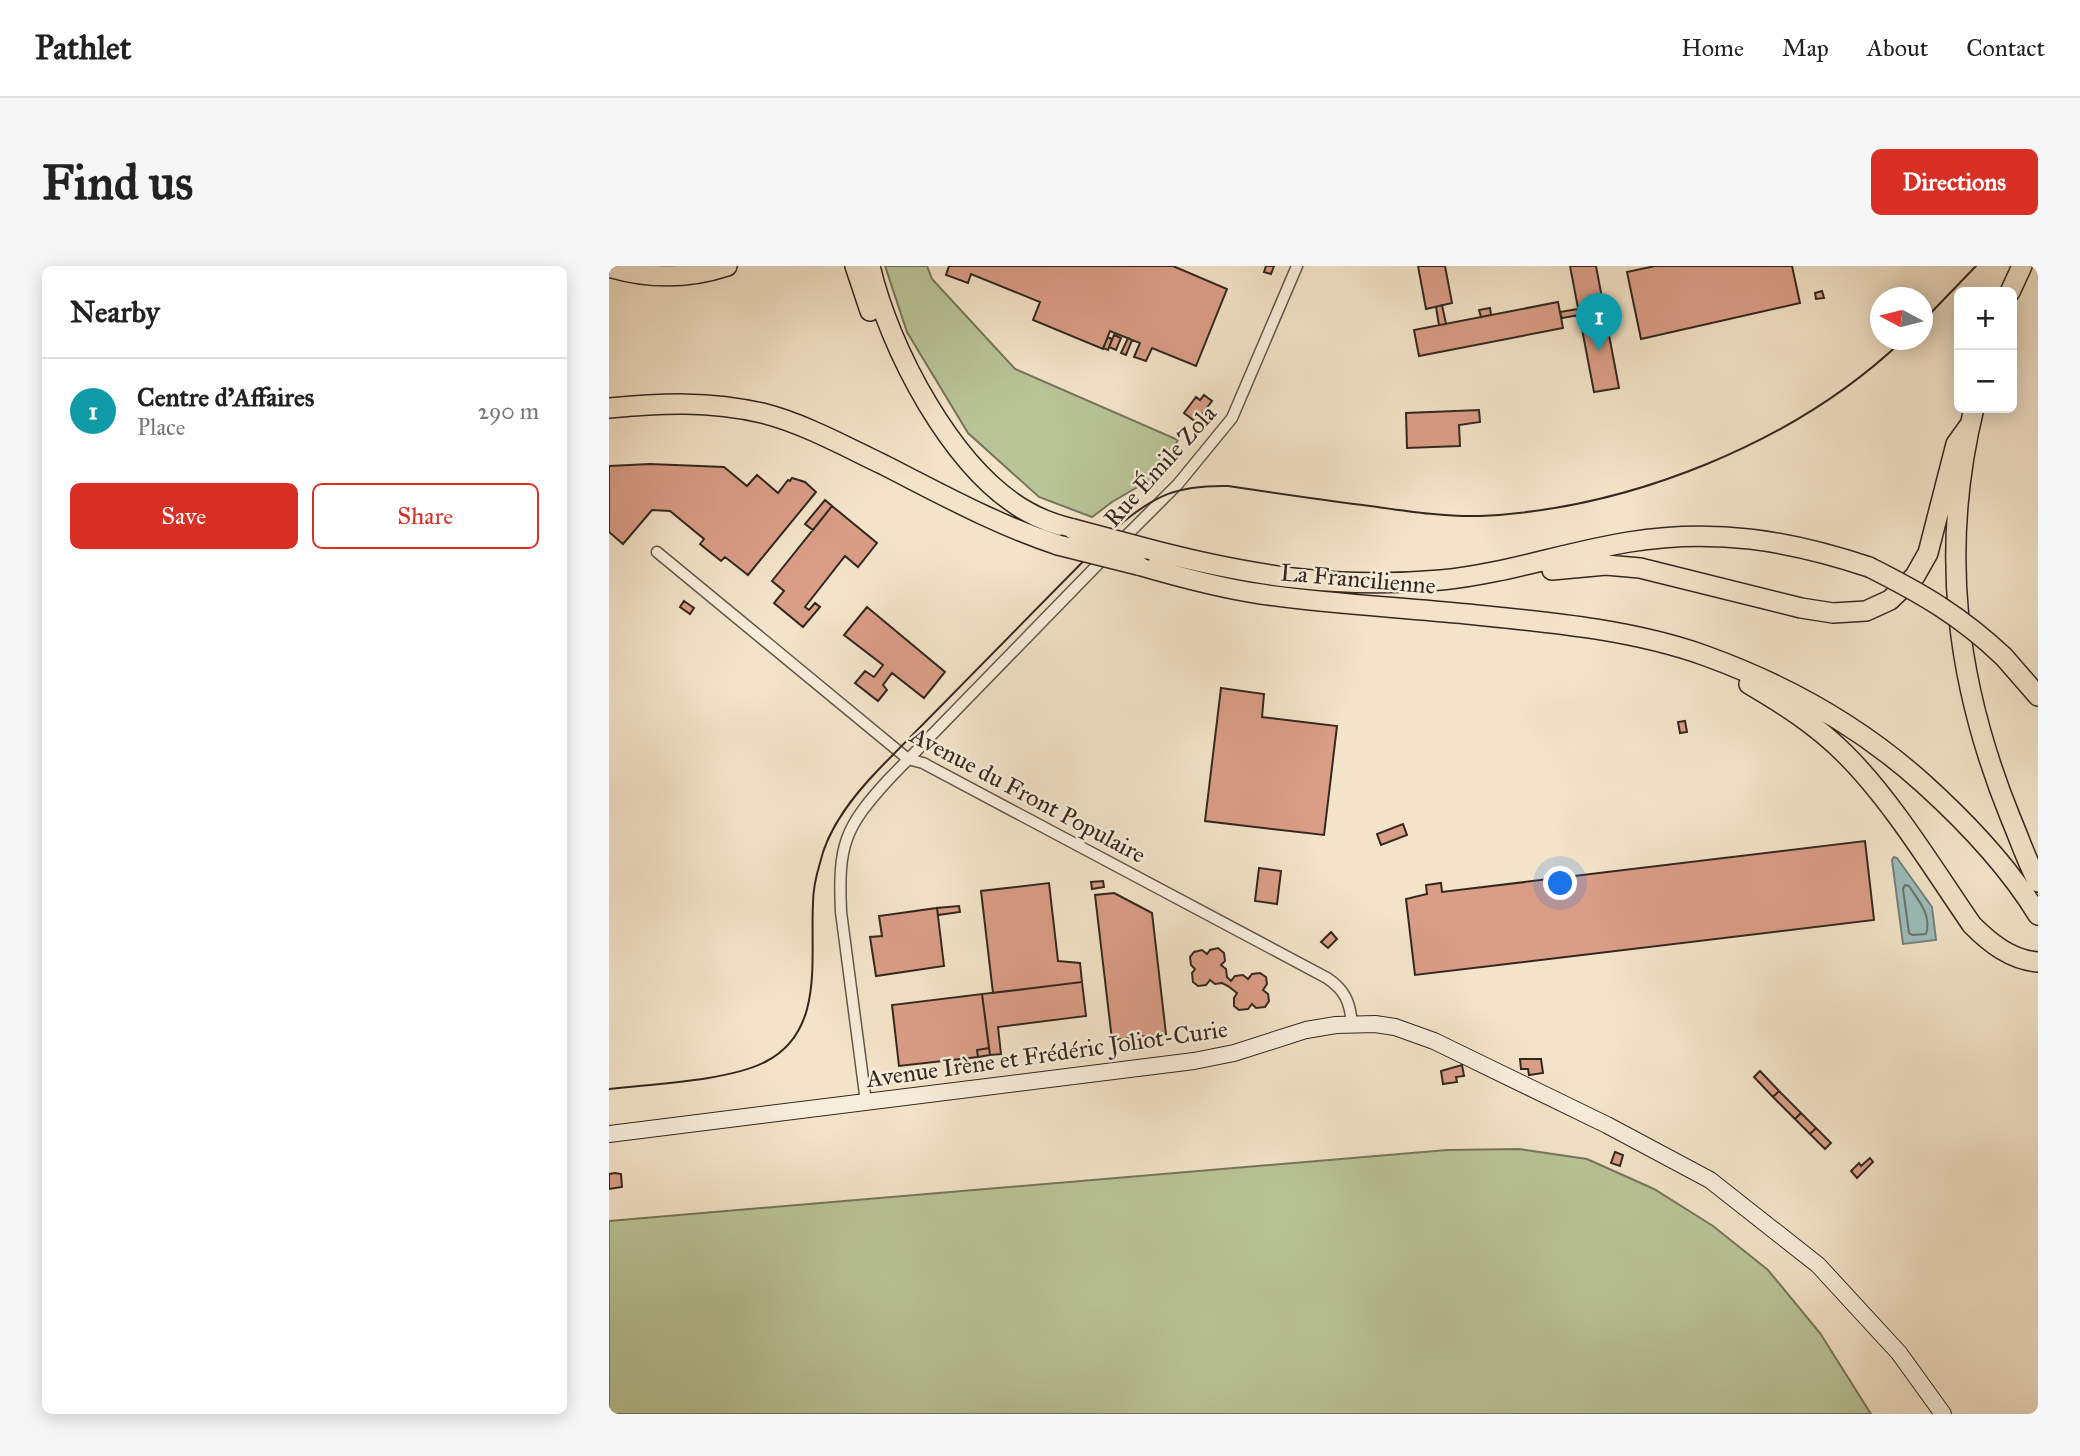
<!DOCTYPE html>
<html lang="en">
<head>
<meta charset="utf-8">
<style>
	body { margin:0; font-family:"IM FELL Great Primer",serif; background:#f6f6f6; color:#222 }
	.controls { position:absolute; right:21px; top:21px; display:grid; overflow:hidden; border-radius:10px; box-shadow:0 4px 18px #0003 }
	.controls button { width:63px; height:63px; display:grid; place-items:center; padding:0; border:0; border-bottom:2px solid #e0e0e0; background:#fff; color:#222; font:35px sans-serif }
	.compass { position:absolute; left:1261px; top:21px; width:63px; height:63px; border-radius:50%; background:#fff; box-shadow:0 4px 18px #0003; rotate:277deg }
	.you { position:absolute; left:952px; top:618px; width:24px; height:24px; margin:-18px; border:5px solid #fff; border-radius:50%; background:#1a73e8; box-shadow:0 0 0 10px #1a73e833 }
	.badge { display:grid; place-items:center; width:46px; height:46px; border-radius:50%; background:#d93025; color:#fff; font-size:23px; font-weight:700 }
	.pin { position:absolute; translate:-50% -58px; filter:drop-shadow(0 2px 4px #0008) }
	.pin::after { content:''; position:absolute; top:37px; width:24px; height:21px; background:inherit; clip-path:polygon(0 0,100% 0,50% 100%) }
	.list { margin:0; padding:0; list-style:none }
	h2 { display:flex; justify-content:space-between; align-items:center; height:91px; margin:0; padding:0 28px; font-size:30px }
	h2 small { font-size:23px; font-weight:400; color:#767676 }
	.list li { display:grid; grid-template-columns:46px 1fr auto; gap:21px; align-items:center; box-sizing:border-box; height:105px; padding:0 28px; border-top:2px solid #e0e0e0 }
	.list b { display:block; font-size:26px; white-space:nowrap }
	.list p { margin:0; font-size:23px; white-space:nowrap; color:#767676 }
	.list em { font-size:23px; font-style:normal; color:#767676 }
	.actions { display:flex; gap:14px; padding:21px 28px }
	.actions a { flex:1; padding:16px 0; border:2px solid #d93025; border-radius:10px; text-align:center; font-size:24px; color:#d93025 }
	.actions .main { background:#d93025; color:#fff }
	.map { position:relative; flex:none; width:1429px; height:1148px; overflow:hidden; border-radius:10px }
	header { display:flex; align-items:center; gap:42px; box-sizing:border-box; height:98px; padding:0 35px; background:#fff; border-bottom:2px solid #e0e0e0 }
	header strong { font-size:33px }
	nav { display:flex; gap:38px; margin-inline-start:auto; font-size:24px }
	.intro { display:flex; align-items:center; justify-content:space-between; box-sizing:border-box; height:168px; padding:0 42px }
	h1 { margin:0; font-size:49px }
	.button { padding:18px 32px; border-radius:10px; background:#d93025; color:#fff; font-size:24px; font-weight:700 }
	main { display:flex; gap:42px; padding:0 42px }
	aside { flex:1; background:#fff; border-radius:10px; box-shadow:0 4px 18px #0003 }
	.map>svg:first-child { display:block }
	.green { fill:#b9c497; stroke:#76765b; stroke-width:2 }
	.water { fill:#9cbdba; stroke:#72817c; stroke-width:2 }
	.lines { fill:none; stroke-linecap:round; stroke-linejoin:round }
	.shore { stroke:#68726c; stroke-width:2 }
	.building { fill:#da9d86; stroke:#33281f; stroke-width:2 }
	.street-casing { stroke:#635749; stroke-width:13 }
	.secondary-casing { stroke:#33281f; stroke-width:18 }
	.highway-casing { stroke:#33281f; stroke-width:22 }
	.street { stroke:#f7eddb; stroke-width:10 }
	.secondary { stroke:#f7eddb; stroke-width:16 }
	.highway { stroke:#f3e3c8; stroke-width:19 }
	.tram { stroke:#33281f; stroke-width:2 }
	.highway-bridge-casing { stroke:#33281f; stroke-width:22; stroke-linecap:butt }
	.highway-bridge { stroke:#f3e3c8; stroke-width:19 }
	.labels { text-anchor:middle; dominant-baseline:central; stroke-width:5; stroke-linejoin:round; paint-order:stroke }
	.street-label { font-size:24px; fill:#33281f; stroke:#f7eddb }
</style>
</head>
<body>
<header>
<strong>Pathlet</strong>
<nav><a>Home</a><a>Map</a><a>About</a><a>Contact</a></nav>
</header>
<div class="intro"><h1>Find us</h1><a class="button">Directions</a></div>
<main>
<aside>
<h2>Nearby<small></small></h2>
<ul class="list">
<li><span class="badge" style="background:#0f9aa8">1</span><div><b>Centre d'Affaires</b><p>Place</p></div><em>290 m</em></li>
</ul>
<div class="actions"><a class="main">Save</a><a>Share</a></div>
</aside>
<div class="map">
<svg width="1429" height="1148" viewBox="0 0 1429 1148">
	<rect width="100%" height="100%" fill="#f3e3c8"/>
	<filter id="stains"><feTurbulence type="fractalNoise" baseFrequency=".00286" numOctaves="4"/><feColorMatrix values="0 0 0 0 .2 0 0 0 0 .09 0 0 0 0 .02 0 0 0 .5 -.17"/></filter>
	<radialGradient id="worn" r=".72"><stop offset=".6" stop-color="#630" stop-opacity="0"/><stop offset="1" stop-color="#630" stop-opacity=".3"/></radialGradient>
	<path class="green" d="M276,0H318L323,13L406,103L569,174L549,209L503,236L483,251L430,231L359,167L298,66Z
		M910,883L978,893L1045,923L1104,960L1159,1004L1211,1067L1262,1148H0V955L838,884Z"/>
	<path class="water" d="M1285,591L1288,592L1323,641L1327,674L1294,678L1283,594Z"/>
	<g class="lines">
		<path class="shore" d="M1296,619L1300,620C1310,635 1323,650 1317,668L1303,669L1300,667L1294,623Z"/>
	</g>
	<path class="building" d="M340,0H564L618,23L587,100L543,82L537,95L525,91L531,77L501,65L494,83L424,54L431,36L362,8L359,17L337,9Z
		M657,0H665L662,8L655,6Z
		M809,0H836L843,37L817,43Z
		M961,0H987L1010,122L985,126Z
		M1046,0H1183L1191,37L1032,73L1018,6Z
		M1213,25L1215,32L1207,33L1206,27Z
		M949,36L954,62L810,90L805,64Z
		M833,39L837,58L830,59L827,41Z
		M881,42L882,49L872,51L870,44Z
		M969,43L970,49L953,52L951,46Z
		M505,69L512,72L507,84L500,81Z
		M499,71L503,73L499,84L494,82Z
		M519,72L523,74L517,89L512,87Z
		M595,129L603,135L587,156L575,147L587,131L591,134Z
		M870,144L871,156L850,159L851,180L798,182L797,147Z
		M41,198L115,201L138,220L148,209L169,227L179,214L181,215L183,212L196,216L207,226L139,309L116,291L112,295L91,278L95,273L61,245L43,244L14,278L0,266V200Z
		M216,234L223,240L204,264L196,258Z
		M223,240L268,277L249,301L236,290L196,341L200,344L206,337L211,341L194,361L165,337L175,325L163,315Z
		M75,335L85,342L81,348L71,341Z
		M258,341L336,406L315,432L283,407L274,419L278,424L269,435L246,417L256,405L265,411L274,399L235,369Z
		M612,422L655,428L653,451L728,460L715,569L596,555Z
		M1076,455L1078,466L1071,467L1069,456Z
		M794,558L798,569L772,579L768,568Z
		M1256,575L1265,654L806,709L797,633L818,628L817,619L832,617L833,626Z
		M650,602L672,605L668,638L646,635Z
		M494,615L495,621L483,623L482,616Z
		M440,617L449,695L471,697L473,716L384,727L372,625Z
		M505,627L543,647L557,768L503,774L486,629Z
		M350,640L351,646L329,649L328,642Z
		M328,642L335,700L267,710L261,671L273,670L270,650Z
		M722,666L728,673L719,682L712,676Z
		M609,682L615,687L616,695L612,699L617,703L618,711L622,715L626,710L634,709L639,713L643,708L651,707L657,711L658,718L654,724L659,728L660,735L656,741L647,742L643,738L639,743L630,744L625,740V732L628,727L619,720L613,717L606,718L601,714L597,719L589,720L584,716L583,707L586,703L582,699L581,691L585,686L593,684L598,688L601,684Z
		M473,716L477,750L389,761L392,788L381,789L373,728Z
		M373,728L380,782L368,784L369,791L290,800L283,739Z
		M380,782L381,789L369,791L368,784Z
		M911,793H932L934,807L920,809L919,803H912Z
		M853,799L855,810L847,811L848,816L834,818L832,805Z
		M1151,805L1170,825L1164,831L1145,811Z
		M1170,825L1192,847L1186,853L1164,831Z
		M1192,847L1207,862L1201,868L1186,853Z
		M1207,862L1222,877L1216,883L1201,868Z
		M1006,886L1014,889L1011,900L1002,897Z
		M1261,892L1264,896L1248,912L1242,905L1250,897L1252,900Z
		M6,907L12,908L13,921L0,923V908Z"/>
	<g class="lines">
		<g class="street-casing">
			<path id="street" d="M509,278L569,218L623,152L688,0
				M48,286L299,493L314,497L718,712C736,724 741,736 743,758
				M257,836L232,646C229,579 235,562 280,513L498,289"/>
		</g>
		<g class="secondary-casing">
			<path id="secondary" d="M0,868L585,795L625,787L697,764L727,759L766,758L786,761L825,775L998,859L1101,914L1209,999L1290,1087L1334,1148"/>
		</g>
		<g class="highway-casing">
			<path id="highway" d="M246,0L261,45
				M261,0C280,82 343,204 419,246C433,254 448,259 464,263
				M0,1C40,13 79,13 118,0
				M1401,26L1413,0
				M0,142C54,137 100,135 153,147C196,158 235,180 275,199C332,228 388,259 449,279
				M1365,142C1330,285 1347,418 1402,553C1411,574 1418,596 1429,616
				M543,284C643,310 728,323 832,314C896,308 957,286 1020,276C1105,262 1179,274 1260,301
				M529,299C570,311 610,322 652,328C720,338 789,341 858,348C937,356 1022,363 1097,390C1177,419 1251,460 1315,518C1357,556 1399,600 1429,649
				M943,304L997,299L1031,302L1192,342L1224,347L1257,345L1281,334L1306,310L1319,287L1347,178L1360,160
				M1395,391L1429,430
				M1140,418C1174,438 1207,459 1235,487C1282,533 1325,604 1363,659C1381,677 1402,694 1429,696"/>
		</g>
		<use href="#street" class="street"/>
		<use href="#secondary" class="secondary"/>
		<use href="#highway" class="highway"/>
		<path class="tram" d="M1314,55L1367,0
			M0,823C43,818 119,815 156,796C216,766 201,693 204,638C204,625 207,610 211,597C219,561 245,529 270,503L508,261C546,229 568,219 619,220C666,227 713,234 761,240C797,245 835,251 871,250C1020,243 1186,177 1294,74"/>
		<g class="highway-bridge-casing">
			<path id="highway-bridge" d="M464,263L543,284
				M449,279L529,299
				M1260,301C1312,327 1352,350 1395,391"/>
		</g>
		<use href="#highway-bridge" class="highway-bridge"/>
	</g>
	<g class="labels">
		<g class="street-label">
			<text transform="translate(551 200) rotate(-48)">Rue Émile Zola</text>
			<text transform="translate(749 313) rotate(5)">La Francilienne</text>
			<text transform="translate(419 529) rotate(28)">Avenue du Front Populaire</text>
			<text transform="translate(438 788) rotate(-8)">Avenue Irène et Frédéric Joliot-Curie</text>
		</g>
	</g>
	<rect width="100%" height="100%" filter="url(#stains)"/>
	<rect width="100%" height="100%" fill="url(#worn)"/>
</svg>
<div class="controls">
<button>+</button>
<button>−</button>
</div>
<svg class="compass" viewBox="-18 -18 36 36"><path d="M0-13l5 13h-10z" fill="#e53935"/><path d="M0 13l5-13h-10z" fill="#767676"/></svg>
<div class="you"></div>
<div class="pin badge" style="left:990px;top:85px;background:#0f9aa8">1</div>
</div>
</main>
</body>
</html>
